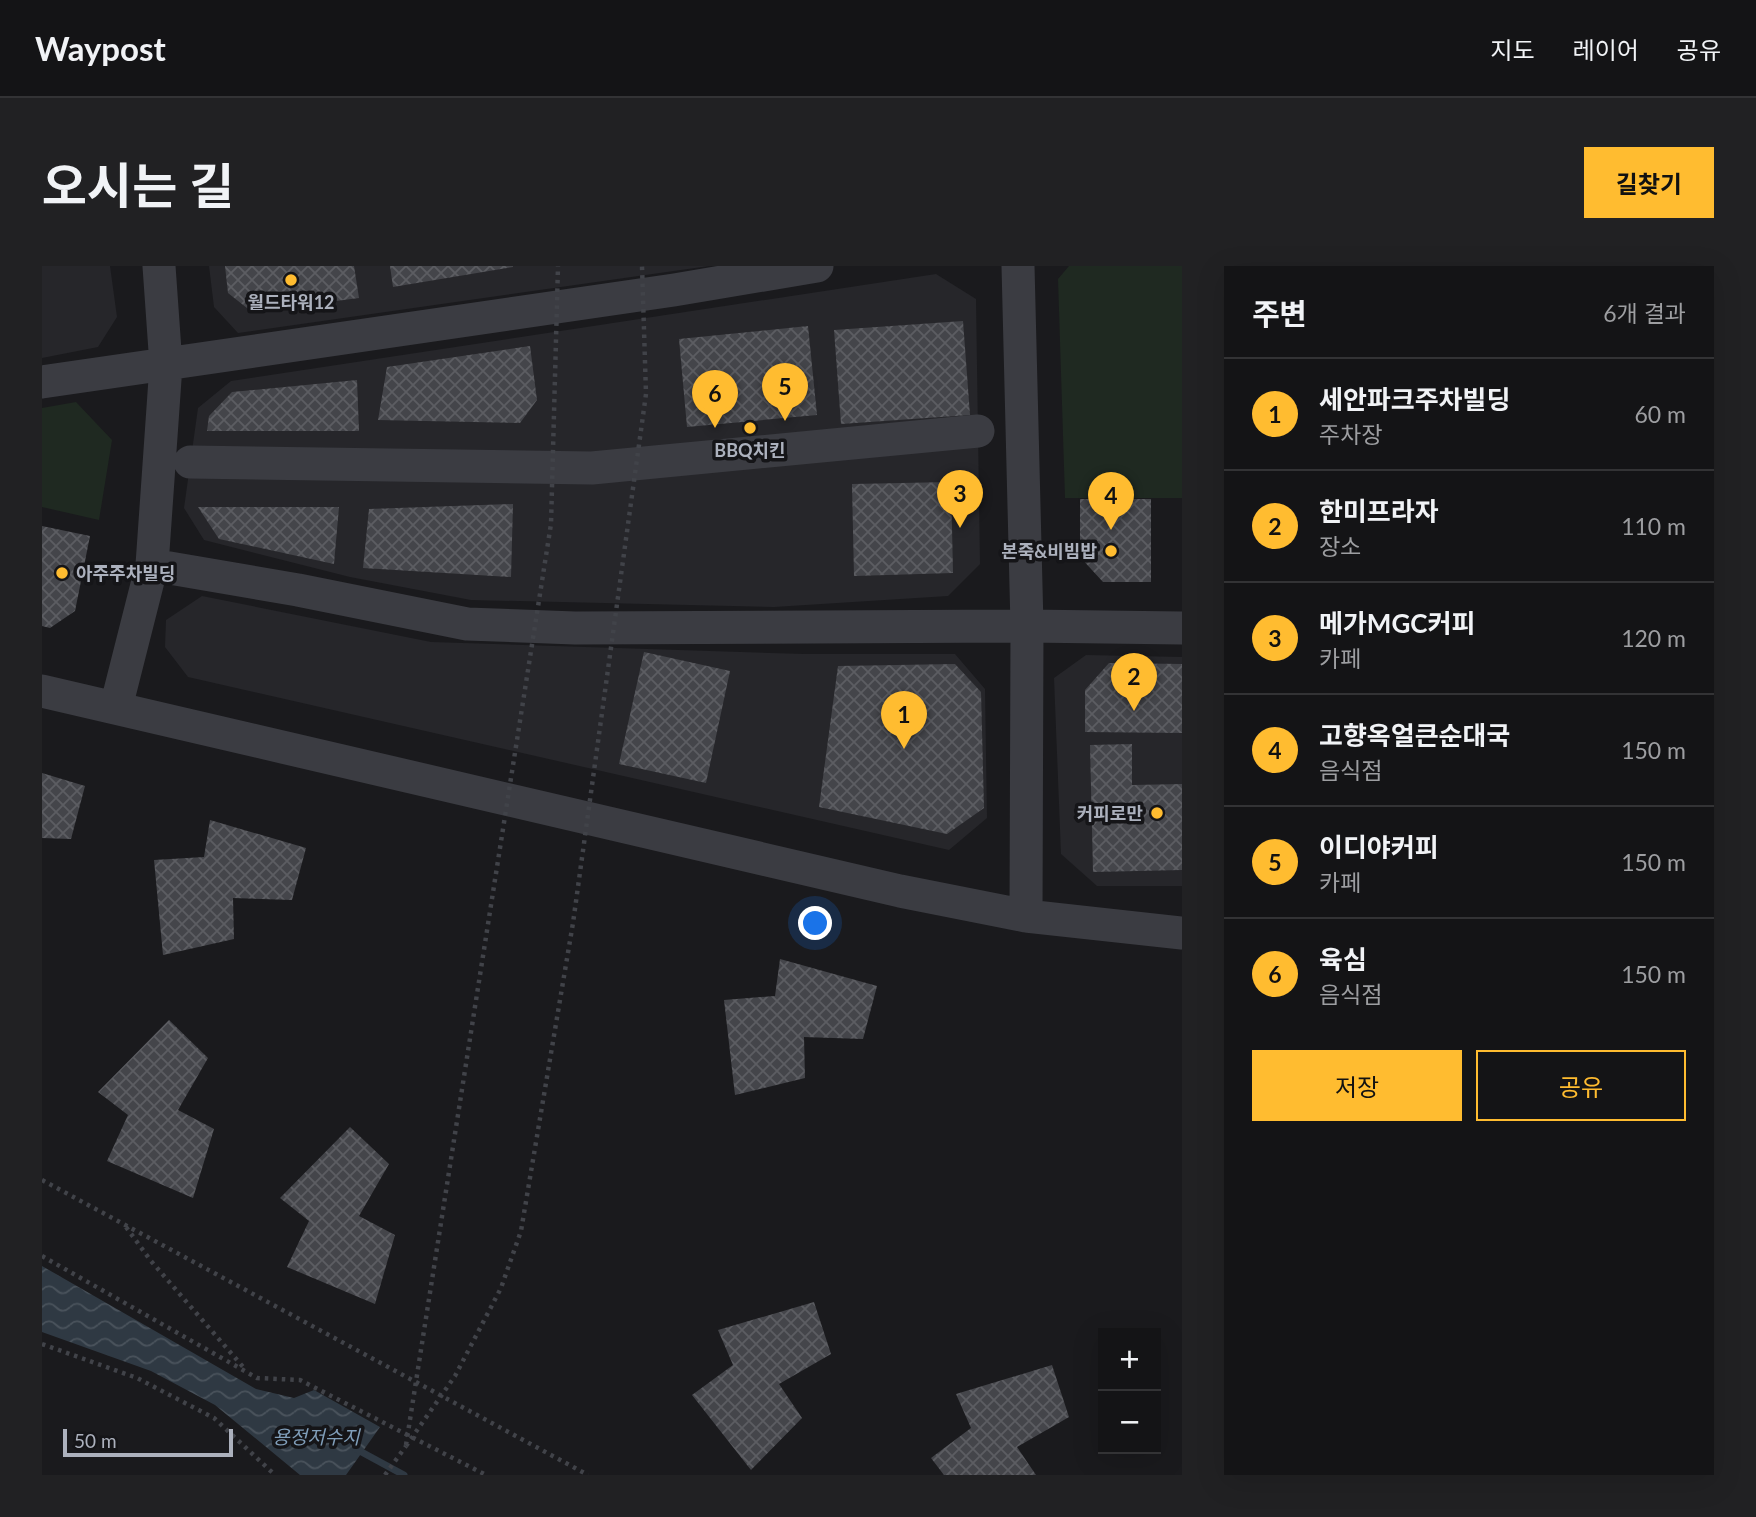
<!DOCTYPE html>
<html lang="ko">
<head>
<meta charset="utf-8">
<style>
	body { margin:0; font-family:Lato,"Noto Sans KR",sans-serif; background:#212123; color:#f1f3f6 }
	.controls { position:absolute; right:21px; bottom:21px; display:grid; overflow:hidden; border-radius:0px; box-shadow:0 7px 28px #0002 }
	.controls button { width:63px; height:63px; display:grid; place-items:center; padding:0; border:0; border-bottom:2px solid #333335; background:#141416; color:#f1f3f6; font:35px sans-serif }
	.scale { position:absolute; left:21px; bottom:18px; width:170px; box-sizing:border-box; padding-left:7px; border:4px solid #acb1bd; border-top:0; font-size:19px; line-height:24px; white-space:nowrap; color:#acb1bd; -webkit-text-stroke:5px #151518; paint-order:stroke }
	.you { position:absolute; left:774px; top:658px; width:24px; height:24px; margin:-18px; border:5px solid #fff; border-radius:50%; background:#1a73e8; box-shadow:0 0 0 10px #1a73e833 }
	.badge { display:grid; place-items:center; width:46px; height:46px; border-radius:50%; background:#ffbc30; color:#111; font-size:23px; font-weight:700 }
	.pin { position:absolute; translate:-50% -58px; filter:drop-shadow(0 2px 4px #0008) }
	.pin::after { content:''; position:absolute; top:37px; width:24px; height:21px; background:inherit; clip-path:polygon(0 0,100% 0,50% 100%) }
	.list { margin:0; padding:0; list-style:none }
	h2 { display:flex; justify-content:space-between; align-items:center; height:91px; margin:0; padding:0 28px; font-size:30px }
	h2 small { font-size:23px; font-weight:400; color:#9d9ea1 }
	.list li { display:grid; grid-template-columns:46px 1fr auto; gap:21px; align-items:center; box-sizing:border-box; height:112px; padding:0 28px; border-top:2px solid #333335 }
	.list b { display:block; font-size:26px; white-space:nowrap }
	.list p { margin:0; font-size:23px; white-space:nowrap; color:#9d9ea1 }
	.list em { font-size:23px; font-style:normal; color:#9d9ea1 }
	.actions { display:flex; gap:14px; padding:21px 28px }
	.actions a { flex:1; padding:16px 0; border:2px solid #ffbc30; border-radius:0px; text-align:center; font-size:24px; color:#ffbc30 }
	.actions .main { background:#ffbc30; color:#111 }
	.map { position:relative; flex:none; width:1140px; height:1209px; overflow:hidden; border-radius:0px }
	header { display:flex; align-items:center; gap:42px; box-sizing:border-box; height:98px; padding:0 35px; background:#141416; border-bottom:2px solid #333335 }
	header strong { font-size:33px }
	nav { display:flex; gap:38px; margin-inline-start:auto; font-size:24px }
	.intro { display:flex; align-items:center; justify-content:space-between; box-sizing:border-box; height:168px; padding:0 42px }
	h1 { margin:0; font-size:49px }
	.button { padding:18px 32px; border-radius:0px; background:#ffbc30; color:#111; font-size:24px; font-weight:700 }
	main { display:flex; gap:42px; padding:0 42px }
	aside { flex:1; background:#141416; border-radius:0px; box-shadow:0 7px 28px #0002 }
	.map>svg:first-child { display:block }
	.built { fill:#26262a }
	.green { fill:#1f2921 }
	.water { fill:url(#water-waves) }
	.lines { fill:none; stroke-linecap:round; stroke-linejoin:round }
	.stream { stroke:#2f3943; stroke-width:7 }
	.building { fill:url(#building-cross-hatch) }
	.path { stroke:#414349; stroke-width:4.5; stroke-dasharray:3.5 5; stroke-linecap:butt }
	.minor { stroke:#3b3c42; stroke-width:33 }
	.path-bridge { stroke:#414349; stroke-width:4.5; stroke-dasharray:3.5 5; stroke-linecap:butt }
	.poi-dot { fill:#ffbc30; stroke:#151518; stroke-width:2.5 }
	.labels { text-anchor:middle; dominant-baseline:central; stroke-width:7; stroke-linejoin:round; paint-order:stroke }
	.poi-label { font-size:18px; font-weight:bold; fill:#acb1bd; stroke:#151518 }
	.water-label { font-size:19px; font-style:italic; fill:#819fba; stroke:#151518 }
</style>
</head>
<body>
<header>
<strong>Waypost</strong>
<nav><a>지도</a><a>레이어</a><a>공유</a></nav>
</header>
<div class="intro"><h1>오시는 길</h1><a class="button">길찾기</a></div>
<main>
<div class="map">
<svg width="1140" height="1209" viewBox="0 0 1140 1209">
	<defs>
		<pattern id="water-waves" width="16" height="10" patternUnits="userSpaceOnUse" patternTransform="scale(1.75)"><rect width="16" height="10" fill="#2f3943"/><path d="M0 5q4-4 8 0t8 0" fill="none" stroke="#4a535c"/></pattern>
		<pattern id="building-cross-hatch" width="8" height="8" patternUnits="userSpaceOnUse" patternTransform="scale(1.75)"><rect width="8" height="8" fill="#44454a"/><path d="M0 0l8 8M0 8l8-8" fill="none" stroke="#5c5d62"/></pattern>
	</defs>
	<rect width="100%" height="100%" fill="#1a1a1d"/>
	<path class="built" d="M0,0H68L75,51L56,81L0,92Z
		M167,0H667L196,67L172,41Z
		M894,8L934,33L938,298L906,330L732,341L429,334L308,311L162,274L142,242L156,142L189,115Z
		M160,330L389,376L762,388H913L943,423L945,552L907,584L146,411L123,381L124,354Z
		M1044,389L1140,391V620H1055L1019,588L1012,412Z"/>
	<path class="green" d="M1027,0H1140V232H1023L1016,13Z
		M34,136L70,174L57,254L0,241V142Z"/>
	<path class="water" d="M0,1000L214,1123L252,1132L272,1124L338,1161L304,1209H258L173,1139L109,1105L0,1066Z"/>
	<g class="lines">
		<path class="stream" d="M314,1183L362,1209"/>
	</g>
	<path class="building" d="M183,0H312L317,32L210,46L186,27Z
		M348,0H471V1L351,21Z
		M921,55L928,149L799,158L792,64Z
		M766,60L775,149L645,161L637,73Z
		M488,80L495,134L478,157L336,154L345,101Z
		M315,114L317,165H165L167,150L190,126Z
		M909,216L911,307L812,310L810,218Z
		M1038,233H1109V316H1061L1038,291Z
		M471,238L469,311L321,302L327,243Z
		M156,241H297L292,298L177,273Z
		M0,260L48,270L33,345L8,362L0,360Z
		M602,386L688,405L664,517L577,498Z
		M1067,397L1140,398V467L1043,466V424Z
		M913,398L939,426L942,542L905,568L777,541L796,400Z
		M1090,478V519L1140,518V604L1051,606L1048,479Z
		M0,507L43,520L29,573L0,572Z
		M168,554L264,582L250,634L191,632L192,673L121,689L112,594L162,591Z
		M738,693L835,720L821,773L762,771L763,812L693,829L682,734L733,730Z
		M127,754L166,792L136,844L172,863L151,932L65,895L86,849L56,826Z
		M308,861L347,898L317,950L353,969L333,1038L245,1001L267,955L238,932Z
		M772,1036L789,1088L737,1118L760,1152L709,1204L650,1129L691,1099L676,1064Z
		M1010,1099L1027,1151L975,1181L994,1209H902L889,1192L929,1162L914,1128Z"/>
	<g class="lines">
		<path class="path" d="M0,914L546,1209
			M84,961L109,995L202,1102
			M0,990L215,1112L258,1114L444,1209
			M0,1078L95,1112L172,1152L233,1209
			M343,1209L364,1180"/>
		<path class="minor" d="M976,0L985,360L984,650
			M0,116L632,24L775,0
			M148,196L550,202L936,165
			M110,299L256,324L425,358L533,362L985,360L1140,362
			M0,425L858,625L984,650L1140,667
			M74,441L110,299L124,99L117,0"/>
		<path class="path-bridge" d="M364,1179L509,258L516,0
			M364,1180L413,1110L459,1022L479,965L531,657L604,128L600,0"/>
	</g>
	<g class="poi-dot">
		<circle cx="249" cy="14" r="7"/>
		<circle cx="708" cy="162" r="7"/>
		<circle cx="1069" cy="285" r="7"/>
		<circle cx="20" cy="307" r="7"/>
		<circle cx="1115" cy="547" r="7"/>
	</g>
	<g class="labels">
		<g class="poi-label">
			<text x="249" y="36">월드타워12</text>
			<text x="708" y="184">BBQ치킨</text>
			<text x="1055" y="285" text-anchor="end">본죽&amp;비빔밥</text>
			<text x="34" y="307" text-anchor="start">아주주차빌딩</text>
			<text x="1101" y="547" text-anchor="end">커피로만</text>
		</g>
		<g class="water-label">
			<text x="274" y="1170">용정저수지</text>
		</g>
	</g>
</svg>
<div class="controls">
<button>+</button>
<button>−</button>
</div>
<div class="scale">50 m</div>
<div class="you"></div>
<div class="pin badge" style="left:862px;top:483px">1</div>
<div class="pin badge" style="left:1092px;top:445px">2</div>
<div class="pin badge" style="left:918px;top:262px">3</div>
<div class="pin badge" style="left:1069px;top:264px">4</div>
<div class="pin badge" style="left:743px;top:155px">5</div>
<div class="pin badge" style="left:673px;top:162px">6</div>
</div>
<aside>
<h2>주변<small>6개 결과</small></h2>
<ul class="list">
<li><span class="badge">1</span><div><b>세안파크주차빌딩</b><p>주차장</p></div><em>60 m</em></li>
<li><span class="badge">2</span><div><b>한미프라자</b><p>장소</p></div><em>110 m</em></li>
<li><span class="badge">3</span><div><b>메가MGC커피</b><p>카페</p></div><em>120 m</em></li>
<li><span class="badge">4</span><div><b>고향옥얼큰순대국</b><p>음식점</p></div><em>150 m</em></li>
<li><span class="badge">5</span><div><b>이디야커피</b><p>카페</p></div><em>150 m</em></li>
<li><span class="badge">6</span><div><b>육심</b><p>음식점</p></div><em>150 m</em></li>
</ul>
<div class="actions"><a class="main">저장</a><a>공유</a></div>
</aside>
</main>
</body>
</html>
